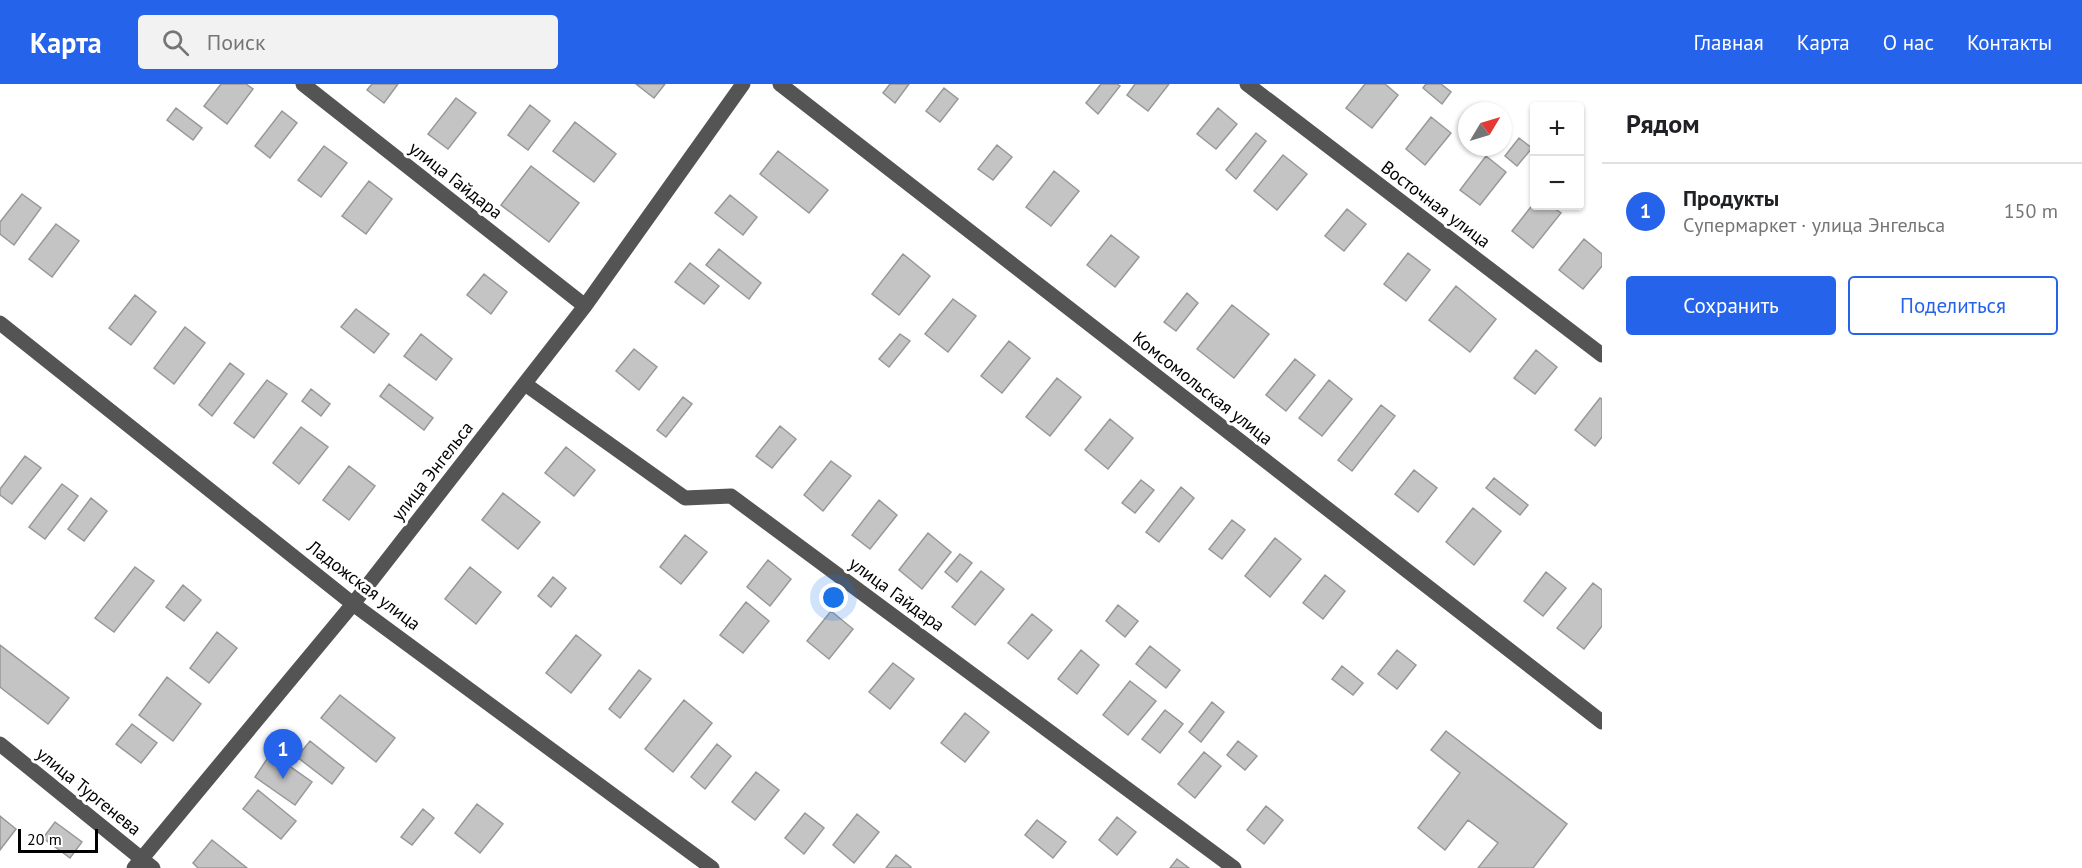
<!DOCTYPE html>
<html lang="ru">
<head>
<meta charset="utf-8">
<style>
	body { margin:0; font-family:"PT Sans",sans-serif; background:#f2f2f2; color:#202124 }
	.controls { position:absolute; right:18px; top:18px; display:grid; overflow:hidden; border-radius:6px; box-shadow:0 2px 4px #0004 }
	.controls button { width:54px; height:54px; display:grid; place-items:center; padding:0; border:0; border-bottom:2px solid #e0e0e0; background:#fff; color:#202124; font:30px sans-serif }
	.compass { position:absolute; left:1458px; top:18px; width:54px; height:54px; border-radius:50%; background:#fff; box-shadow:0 2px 4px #0004; rotate:52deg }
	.scale { position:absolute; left:18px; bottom:15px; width:80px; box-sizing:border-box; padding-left:6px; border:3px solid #000; border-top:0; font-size:16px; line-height:21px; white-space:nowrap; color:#000; -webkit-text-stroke:4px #fff; paint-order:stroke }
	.you { position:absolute; left:834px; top:514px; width:21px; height:21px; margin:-15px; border:4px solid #fff; border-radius:50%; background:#1a73e8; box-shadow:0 0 0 9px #1a73e833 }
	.badge { display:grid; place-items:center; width:39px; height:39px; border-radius:50%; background:#2563eb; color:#fff; font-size:20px; font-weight:700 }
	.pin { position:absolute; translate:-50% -50px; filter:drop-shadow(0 2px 3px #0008) }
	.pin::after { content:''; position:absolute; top:32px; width:21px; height:18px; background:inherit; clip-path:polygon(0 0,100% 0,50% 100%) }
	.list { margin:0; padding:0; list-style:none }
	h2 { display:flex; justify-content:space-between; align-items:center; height:78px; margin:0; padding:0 24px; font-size:26px }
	h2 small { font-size:20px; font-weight:400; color:#757577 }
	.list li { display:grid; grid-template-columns:39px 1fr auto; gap:18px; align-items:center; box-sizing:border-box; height:96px; padding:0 24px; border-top:2px solid #e0e0e0 }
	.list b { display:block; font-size:22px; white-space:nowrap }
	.list p { margin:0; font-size:20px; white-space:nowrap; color:#757577 }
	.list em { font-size:20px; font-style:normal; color:#757577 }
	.actions { display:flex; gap:12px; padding:18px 24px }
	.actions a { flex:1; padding:14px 0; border:2px solid #2563eb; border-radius:6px; text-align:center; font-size:21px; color:#2563eb }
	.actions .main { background:#2563eb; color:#fff }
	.icon { flex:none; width:33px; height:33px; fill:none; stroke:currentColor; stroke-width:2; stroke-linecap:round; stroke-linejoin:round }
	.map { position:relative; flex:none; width:1602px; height:784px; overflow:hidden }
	header { display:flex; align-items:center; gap:36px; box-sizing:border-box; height:84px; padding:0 30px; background:#2563eb; color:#fff }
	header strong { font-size:28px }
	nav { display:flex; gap:33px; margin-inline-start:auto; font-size:21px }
	.search { width:420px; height:54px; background:#f2f2f2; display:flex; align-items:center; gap:15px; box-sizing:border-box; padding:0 21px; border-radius:6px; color:#757577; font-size:22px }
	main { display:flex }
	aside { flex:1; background:#fff }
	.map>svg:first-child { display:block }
	.building { fill:#c4c4c4; stroke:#989898; stroke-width:1.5 }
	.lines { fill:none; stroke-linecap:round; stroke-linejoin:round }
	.minor { stroke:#545454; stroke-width:15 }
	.labels { text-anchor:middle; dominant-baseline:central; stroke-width:6; stroke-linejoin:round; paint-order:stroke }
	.street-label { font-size:18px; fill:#000; stroke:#fff }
</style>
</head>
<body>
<header>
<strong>Карта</strong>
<div class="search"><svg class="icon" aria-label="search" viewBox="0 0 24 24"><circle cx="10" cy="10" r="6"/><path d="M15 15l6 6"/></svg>Поиск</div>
<nav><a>Главная</a><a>Карта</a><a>О нас</a><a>Контакты</a></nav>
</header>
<main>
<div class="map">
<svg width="1602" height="784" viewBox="0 0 1602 784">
	<rect width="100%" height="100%" fill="#fff"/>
	<path class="building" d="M221,0H246L253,5L227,40L204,22Z
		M372,0H398L384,19L367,6Z
		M636,0H665L654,14Z
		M890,0H909L895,19L883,9Z
		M1101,0H1117L1120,2L1098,30L1086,19Z
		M1135,0H1169L1148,27L1127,11Z
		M1365,0H1385L1398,11L1372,44L1346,24Z
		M1426,0H1441L1451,8L1442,20L1423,4Z
		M944,4L958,15L940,38L926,27Z
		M456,14L476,29L448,65L428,50Z
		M530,21L550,37L528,66L508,51Z
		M176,24L202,44L193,56L167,36Z
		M1218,24L1237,40L1216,65L1197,50Z
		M282,27L297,39L270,74L255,62Z
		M1431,33L1451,49L1425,81L1406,65Z
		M575,38L616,70L594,98L553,67Z
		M1256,49L1266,57L1236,95L1226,86Z
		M1519,54L1532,64L1517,82L1505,72Z
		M997,61L1012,73L993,96L978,85Z
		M324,62L347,79L321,113L298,96Z
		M778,67L828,106L809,129L760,90Z
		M1283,71L1307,90L1277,126L1254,107Z
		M1486,72L1506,88L1480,121L1460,106Z
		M531,82L579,119L549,158L501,121Z
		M1054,87L1079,107L1051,142L1026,123Z
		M369,97L392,115L366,150L342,132Z
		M22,110L41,124L14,161L0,150V138Z
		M730,111L757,133L743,151L715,129Z
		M1534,119V122H1551L1561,129L1533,164L1512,147Z
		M1347,125L1366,140L1344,167L1325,152Z
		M56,140L79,157L52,193L29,175Z
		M1111,151L1139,173L1115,203L1087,181Z
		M1584,155L1602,170V182L1583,205L1559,186Z
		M719,165L761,199L749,215L706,181Z
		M1408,169L1430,186L1406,217L1384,200Z
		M903,170L930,192L899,231L872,210Z
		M690,179L719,202L704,220L675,198Z
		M484,190L507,208L491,230L467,211Z
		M1456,202L1496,235L1470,268L1429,236Z
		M1187,209L1198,219L1176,247L1164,238Z
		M135,211L156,228L131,261L109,244Z
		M953,215L976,232L948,268L925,250Z
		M1232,221L1269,250L1234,294L1197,265Z
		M356,225L389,250L374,269L341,243Z
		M185,243L205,259L174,300L154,284Z
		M421,250L452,275L436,296L404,272Z
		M900,250L910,257L889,283L879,275Z
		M1009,257L1030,274L1002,309L981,292Z
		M634,265L657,283L639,306L616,287Z
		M1536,266L1557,283L1535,310L1514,294Z
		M1295,275L1315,291L1286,327L1266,311Z
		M230,279L244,290L212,332L199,321Z
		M1057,294L1081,313L1050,352L1026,333Z
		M267,296L287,310L254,354L234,339Z
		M1329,296L1352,315L1322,352L1299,334Z
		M389,300L433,334L424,346L380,312Z
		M311,305L330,320L321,332L302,317Z
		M683,313L692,320L666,353L657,346Z
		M1600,314L1602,315V353L1595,362L1575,346Z
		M1381,321L1395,332L1352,387L1338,376Z
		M1110,335L1133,354L1108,385L1085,366Z
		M780,342L796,355L772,384L756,372Z
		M301,343L328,363L299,400L273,379Z
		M566,363L595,386L574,412L545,389Z
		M25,372L41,384L12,420L0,411V405Z
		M831,377L851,392L823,427L804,411Z
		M349,382L375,402L349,436L323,416Z
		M1414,386L1437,404L1418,428L1395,410Z
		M1494,394L1528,421L1520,431L1486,404Z
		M1141,396L1154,406L1135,429L1122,419Z
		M62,400L78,412L45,455L29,443Z
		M1181,403L1194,414L1159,458L1146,448Z
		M503,409L540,438L518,465L482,436Z
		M91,414L107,427L84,457L68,445Z
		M879,416L897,431L870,465L852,451Z
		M1473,424L1501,447L1474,481L1446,458Z
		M1232,436L1245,446L1222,475L1209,465Z
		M928,449L951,468L922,505L899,486Z
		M685,451L707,468L681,500L660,483Z
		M1275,454L1301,475L1270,513L1245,492Z
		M960,470L972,479L957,498L945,488Z
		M768,476L791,495L770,522L747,503Z
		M135,483L154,497L114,548L95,534Z
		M470,483L501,508L476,540L445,515Z
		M981,487L1004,505L975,541L952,523Z
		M1546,488L1566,504L1543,532L1524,517Z
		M1325,491L1345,507L1323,535L1303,519Z
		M553,493L566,504L551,523L538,512Z
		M1593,499L1602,506V542L1584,565L1557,544Z
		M183,501L201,516L184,537L166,523Z
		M746,518L769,537L743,569L720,551Z
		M1118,521L1138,537L1125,553L1106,537Z
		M831,527L853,545L829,575L807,557Z
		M1032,530L1052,546L1028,575L1008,559Z
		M217,548L237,564L209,599L190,584Z
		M576,551L601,571L571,609L546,589Z
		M0,561L69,614L48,640L0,603Z
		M1150,562L1180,586L1166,604L1136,580Z
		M1081,566L1099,581L1077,610L1058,595Z
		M1397,566L1416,581L1397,605L1378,590Z
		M893,579L914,595L890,625L869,608Z
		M1342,582L1363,599L1353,611L1332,595Z
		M639,586L651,595L620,634L609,625Z
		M167,593L201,620L173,657L139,631Z
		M1130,597L1156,617L1128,651L1103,631Z
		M340,611L395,654L376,678L321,634Z
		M684,616L712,639L673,688L645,665Z
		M1212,618L1224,628L1201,658L1189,648Z
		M1165,626L1183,640L1160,669L1142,655Z
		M965,629L989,648L965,678L941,659Z
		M132,640L157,659L141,679L116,660Z
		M1446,647L1567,740L1533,784H1478L1498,759L1468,736L1445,766L1418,744L1460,689L1431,666Z
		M310,657L344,684L332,700L297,673Z
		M1238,657L1257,672L1245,686L1227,671Z
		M717,660L731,672L705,705L691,693Z
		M1204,668L1221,682L1195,714L1178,700Z
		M271,669L312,698L295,721L255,693Z
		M756,688L779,706L755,736L732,718Z
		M258,706L296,737L281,755L243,725Z
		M477,720L503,740L480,769L455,749Z
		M1266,722L1283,736L1264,760L1247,746Z
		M423,725L434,734L412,761L401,753Z
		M805,729L824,744L804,770L785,754Z
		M857,730L879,748L854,779L833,761Z
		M0,732L16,745L0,766Z
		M1117,733L1136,748L1117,771L1099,756Z
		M1037,736L1066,758L1053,774L1025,751Z
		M55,738L82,758L70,774L43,754Z
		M212,756L247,784H198L193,779Z
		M896,771L911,783L910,784H886Z
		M1177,775L1189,784H1170Z"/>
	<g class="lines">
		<path class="minor" d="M303,0L585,222
			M780,0L1602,638
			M1247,0L1602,271
			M0,239L353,520L712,784
			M525,300L685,414L731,412L1234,784
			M0,660L153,784
			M134,784L353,520L585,222L743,0"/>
	</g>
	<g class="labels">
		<g class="street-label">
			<text transform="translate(456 96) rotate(38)">улица Гайдара</text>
			<text transform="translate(1436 120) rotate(37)">Восточная улица</text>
			<text transform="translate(1203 304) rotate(38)">Комсомольская улица</text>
			<text transform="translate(432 387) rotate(-52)">улица Энгельса</text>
			<text transform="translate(364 501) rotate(37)">Ладожская улица</text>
			<text transform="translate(897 510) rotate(36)">улица Гайдара</text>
			<text transform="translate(89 707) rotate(39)">улица Тургенева</text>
		</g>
	</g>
</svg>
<div class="controls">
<button>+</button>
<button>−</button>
</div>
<svg class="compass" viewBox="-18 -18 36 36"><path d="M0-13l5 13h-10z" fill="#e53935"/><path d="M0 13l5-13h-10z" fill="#757577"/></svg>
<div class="scale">20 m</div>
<div class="you"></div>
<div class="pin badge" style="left:283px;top:695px">1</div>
</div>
<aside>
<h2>Рядом<small></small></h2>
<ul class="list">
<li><span class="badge">1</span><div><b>Продукты</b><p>Супермаркет · улица Энгельса</p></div><em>150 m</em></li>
</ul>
<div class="actions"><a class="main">Сохранить</a><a>Поделиться</a></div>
</aside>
</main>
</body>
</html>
